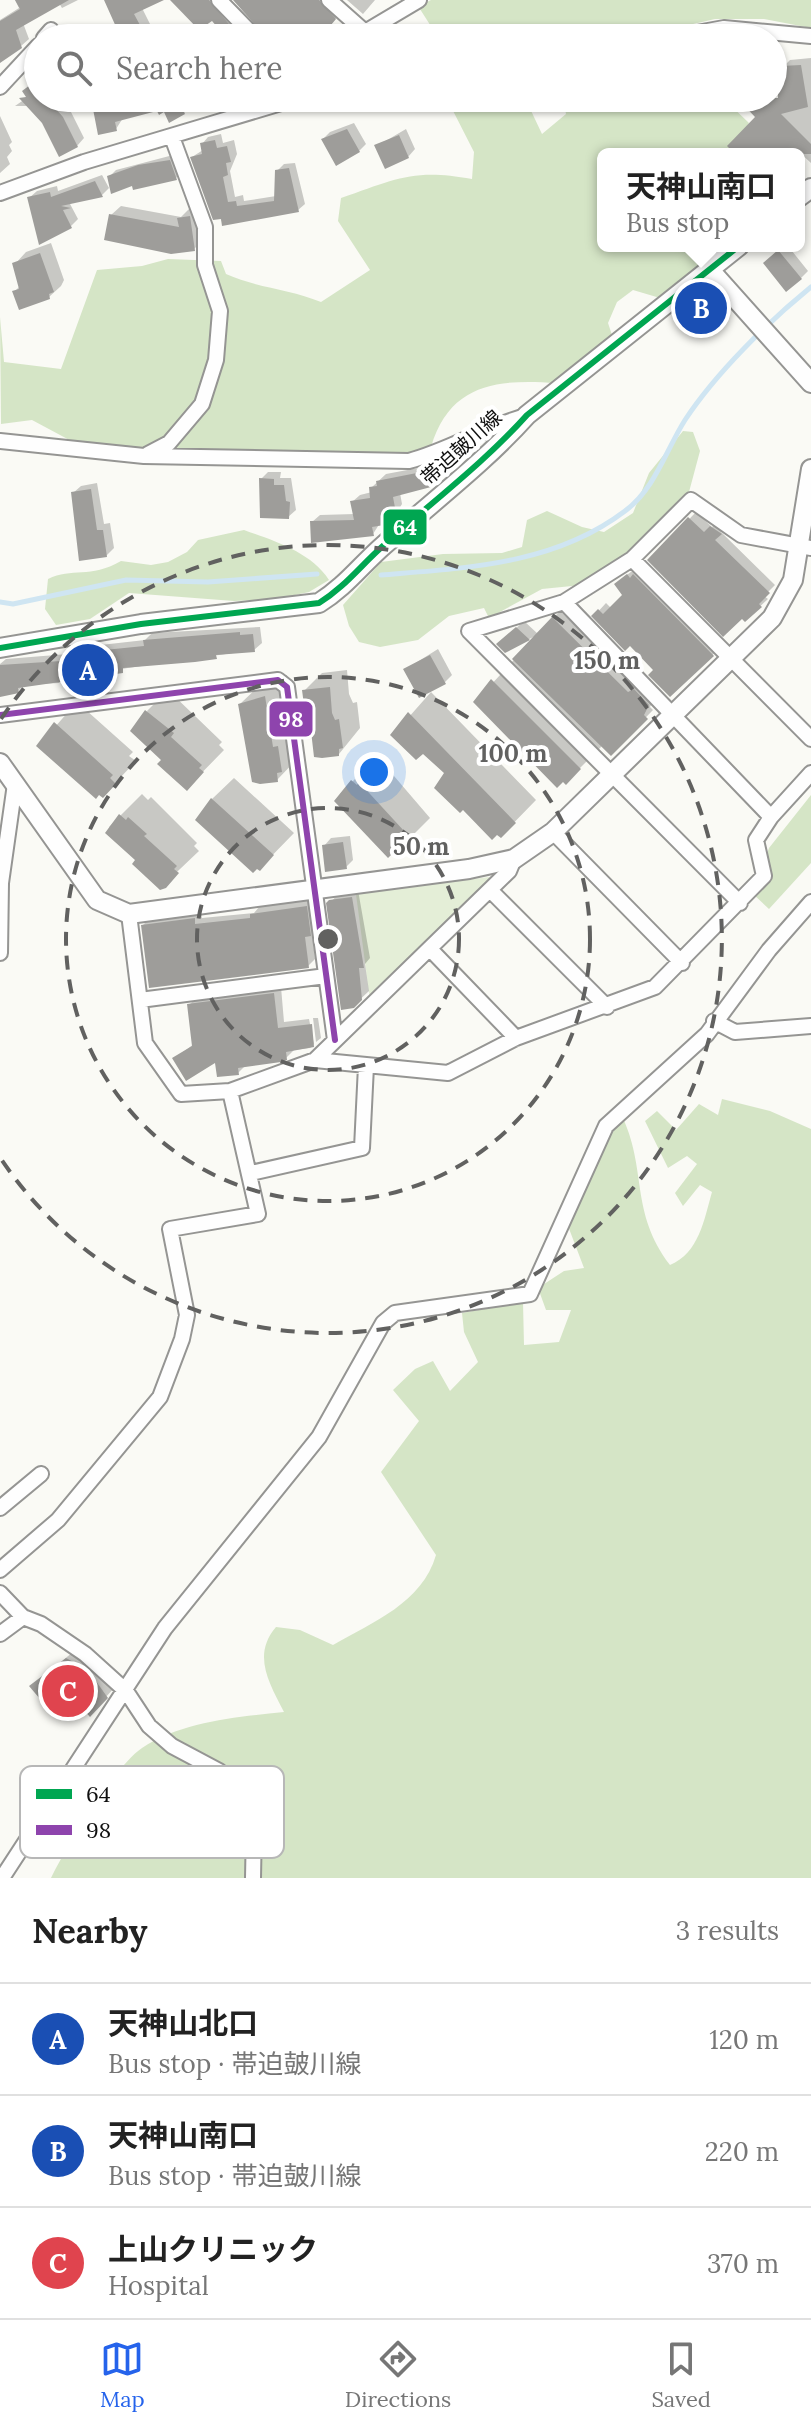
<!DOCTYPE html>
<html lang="en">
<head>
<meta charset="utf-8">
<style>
	body { margin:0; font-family:Lora,"Noto Sans JP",serif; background:#f2f2f2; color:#222 }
	.you { position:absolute; left:374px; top:772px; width:28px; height:28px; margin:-20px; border:6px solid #fff; border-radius:50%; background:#1a73e8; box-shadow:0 0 0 12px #1a73e833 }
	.badge { display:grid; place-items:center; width:52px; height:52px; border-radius:50%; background:#2563eb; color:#fff; font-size:26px; font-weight:700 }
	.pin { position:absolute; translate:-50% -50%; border:4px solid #fff; box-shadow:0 2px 8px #0006 }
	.popup { position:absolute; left:597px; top:148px; width:208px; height:104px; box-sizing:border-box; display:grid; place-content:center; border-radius:12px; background:#fff; filter:drop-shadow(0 2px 6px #0005); font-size:26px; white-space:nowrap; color:#767676 }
	.popup b { font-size:30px; color:#222 }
	.popup::after { content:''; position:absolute; left:50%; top:100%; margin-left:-16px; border:16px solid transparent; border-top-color:#fff }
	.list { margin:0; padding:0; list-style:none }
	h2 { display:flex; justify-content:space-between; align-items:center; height:104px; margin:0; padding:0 32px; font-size:34px }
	h2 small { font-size:26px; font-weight:400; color:#767676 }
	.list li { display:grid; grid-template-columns:52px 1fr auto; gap:24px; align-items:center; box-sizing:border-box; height:112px; padding:0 32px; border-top:2px solid #e0e0e0 }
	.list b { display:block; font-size:30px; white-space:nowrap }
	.list p { margin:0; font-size:26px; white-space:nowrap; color:#767676 }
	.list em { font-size:26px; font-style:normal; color:#767676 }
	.icon { flex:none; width:44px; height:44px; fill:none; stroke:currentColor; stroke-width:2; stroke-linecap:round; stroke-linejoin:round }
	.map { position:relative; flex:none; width:811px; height:1878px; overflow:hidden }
	.search { position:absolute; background:#fff; box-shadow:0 2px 6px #0004; left:24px; right:24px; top:24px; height:88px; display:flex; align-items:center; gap:20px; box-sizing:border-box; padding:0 28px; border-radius:44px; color:#767676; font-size:30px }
	.sheet { height:440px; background:#fff }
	nav { display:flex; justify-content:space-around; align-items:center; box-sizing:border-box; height:112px; border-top:2px solid #e0e0e0; background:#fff; font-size:22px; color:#767676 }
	nav a { display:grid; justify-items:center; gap:4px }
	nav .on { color:#2563eb }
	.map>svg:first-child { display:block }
	.green { fill:#e4eed7 }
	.forest { fill:#d5e5c6 }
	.shadow { fill:#0003 }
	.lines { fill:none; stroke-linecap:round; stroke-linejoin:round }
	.stream { stroke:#cfe5f2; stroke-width:5 }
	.building { fill:#9e9d9a }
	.minor-casing { stroke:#959593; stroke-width:18 }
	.tertiary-casing { stroke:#959593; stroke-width:22 }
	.minor { stroke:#fefefe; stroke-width:14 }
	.tertiary { stroke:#fefefe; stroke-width:18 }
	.bus-1-casing { stroke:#fff; stroke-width:12 }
	.bus-2-casing { stroke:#fff; stroke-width:12 }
	.bus-1 { stroke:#00a651; stroke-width:6 }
	.bus-2 { stroke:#8e44ad; stroke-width:6 }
	.ring { fill:none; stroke:#616160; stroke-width:4; stroke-dasharray:14 10 }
	.labels { text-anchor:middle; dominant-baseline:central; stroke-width:8; stroke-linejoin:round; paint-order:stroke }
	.street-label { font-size:20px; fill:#0f0f0f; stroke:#fff }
	.key { fill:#fff; stroke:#b7b7b7; stroke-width:2 }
	.key-label { font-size:22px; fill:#0f0f0f }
	.centre { fill:#616160; stroke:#fff; stroke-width:4 }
	.ring-label { font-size:24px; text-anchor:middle; font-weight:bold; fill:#616160; stroke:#fff; stroke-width:8; stroke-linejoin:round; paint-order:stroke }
	.line-badge { stroke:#fff; stroke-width:3 }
	.badge-label { font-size:22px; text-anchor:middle; font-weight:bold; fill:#fff }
</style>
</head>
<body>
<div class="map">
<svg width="811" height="1878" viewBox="0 0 811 1878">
	<rect width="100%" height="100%" fill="#fafaf5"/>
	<path class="green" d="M489,877L492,883L370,1000L356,894Z"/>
	<path class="forest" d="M431,0H811V28L764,19H715L632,38H486L466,32L434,31L418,6Z
		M451,98H525L542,134L566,114L563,98H723L749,123L729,154H603V246H718L709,259L660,298L633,290L617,302L608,323L613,338L556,383C498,379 450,383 431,447L410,453L144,449L75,443L32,420L1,424L0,317L4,362L61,369L97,270L142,266L168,259L221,261L226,274C257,288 290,289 321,302L370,270L338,221L341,198C395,179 414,168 472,179L474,152L448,101Z
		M683,431L693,432L700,451L689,492L629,556L582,585L542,589L489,618L484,608L449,616L418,640L380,647L359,642L349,626L343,605L381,562L443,554L502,553L522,547L527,520L547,511L582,527L604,532L633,513L649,473Z
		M244,530C274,541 311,552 329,580L309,592L276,599L234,601L129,593L90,619L56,625L45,609L48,579C72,567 90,579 121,561L151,565L168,562L187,552L198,540Z
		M811,795V863L769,909L753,894L769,848Z
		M722,1099L770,1111L811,1129V1878H51C66,1847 115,1766 142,1748C183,1721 237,1717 284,1712C269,1683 252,1655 276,1627L300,1630L333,1645C373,1622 422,1603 436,1555L381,1472L419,1421L393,1390L415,1369L433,1361L450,1391L478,1362L464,1332L462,1313L523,1302L524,1345L559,1342L571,1310H546L538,1288L564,1271L584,1268L568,1226L621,1114C648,1169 629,1211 670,1265C699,1253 704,1220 712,1192L700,1185L683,1206L675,1193L697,1164L687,1156L668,1168L645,1121L657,1111L676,1130L699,1104L718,1115Z"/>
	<path class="shadow" d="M15,0H78L62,8L59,3L23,23L29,39L21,46L0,38V20L19,8Z
		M107,0H160L142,8L157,38H124Z
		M179,0H220L239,21L226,34L213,18Z
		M235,0H330L341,11L321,38H273Z
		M347,0H375L363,14Z
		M189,33L192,38H178Z
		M811,58V163L799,152L738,154L757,117L740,98H770L782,111L779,76L783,67L790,60Z
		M38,90V98H60L70,110L84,138L77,146L43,122L28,106H15Z
		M187,98L191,105L184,113L158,109L123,118L116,129L95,110L102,102L118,98Z
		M0,116L12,142L9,145L12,151L7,157L10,164L0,173Z
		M354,123L366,144L359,151L323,139L330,132Z
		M406,129L415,149L408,157L377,146Z
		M221,134L223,143L234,140L237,154L230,171L235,197L243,195L244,201L276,196L277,171L284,164L295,163L305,204L298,210L223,224L192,157L203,150L202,144L208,137Z
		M177,154L183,171L176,178L134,184L109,177L116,170Z
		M102,175L109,188L102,195L69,202L78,219L71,226L29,198L37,191L57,186L58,191Z
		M121,206L181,217L189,209L200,207L204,239L194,249L111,215Z
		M51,243L64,280L61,286L49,297L14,292L20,286L15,264L26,252Z
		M784,246H788L808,271L801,278L772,256Z
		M434,465L438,478L430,485L400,493L402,504L396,514L389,522L380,523L373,534L312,522L320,515L355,514L352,502L360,495L372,492L371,488L386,474Z
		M268,472H281L280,478H291L296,510L288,517L261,479Z
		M97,483L104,524L110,523L114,548L106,556L73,493L81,486Z
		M696,512L712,527L719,520L727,526L721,532L775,585L764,596L768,599L745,620L650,560Z
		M635,569L720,648L670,694L656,670L630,643L594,616L606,603L612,609L625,596L624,577Z
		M560,611L636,686L655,697L650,707L653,710L611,753L603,745L566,782L475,702L537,635L506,651L499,644L524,621L538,634Z
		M260,627L262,643L254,650L65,677L59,683L24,685L18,691L0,695V664L6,659L68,654L74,648L145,640L152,633Z
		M438,649L452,675L445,682L406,669Z
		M347,670L349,694L353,703L357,702L360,728L339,754L304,691L322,673Z
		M287,675L298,758L277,780L240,704L262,683Z
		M168,690L222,742L219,745L224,750L187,788L164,759L147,711Z
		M431,692L536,800L501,836L447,773L423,751L393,735Z
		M77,702L133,752L129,756L136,761L103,796L39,745Z
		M374,760L379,765L382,762L430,818L408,840L340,794Z
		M234,778L294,833L260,868L212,799Z
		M142,794L148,800L151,797L197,843L194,846L199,851L160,888L109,827Z
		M350,836L353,860L346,867L324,846L331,838Z
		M358,890L370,958L365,964L369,991L353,1006L329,904L339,893Z
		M313,899L317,927L312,932L315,959L308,966L143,925L150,918L201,912L202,918L254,913L259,907Z
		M281,987L284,1022L309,1019L314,1044L310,1048L294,1050L286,1058L246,1065L238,1073L217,1060L175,1058L194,1044L189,1005L196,998Z
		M313,1018H318L321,1038L316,1042Z
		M79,1647L117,1685L90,1714L73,1693L32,1686Z"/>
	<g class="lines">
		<path class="stream" d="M381,575C466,568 554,565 625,511C655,489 666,450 685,420C716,373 768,322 811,287
			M0,602L13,604L126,580L208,582L317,574"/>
	</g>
	<path class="building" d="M15,0H69L16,30L22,48L0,63V21L20,9Z
		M104,0H164L134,14L147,38H121Z
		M170,0H209L234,30L225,36L212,21L199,30Z
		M233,0H319L336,19L320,38H267Z
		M801,65L808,107L781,114L811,144V154H735L727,146L755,117L737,98H778L776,75H782L781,66Z
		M38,79V98H46L63,117L78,147L59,157L42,123L19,98L26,97L22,91Z
		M116,98H191L189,103L180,105L185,114L169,123L164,112L159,115L157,111L115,122L117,131L98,135L93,109L118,104Z
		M347,129L360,152L336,166L321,139Z
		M399,135L409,158L385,169L374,145Z
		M215,140L217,148L227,146L231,162L226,163L228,175L223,177L228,202L236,201L237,206L274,201L275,170L289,168L299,212L222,226L221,219L213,220L190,157L202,154L200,143Z
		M170,160L177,180L133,190L132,186L111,194L107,176L138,165Z
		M95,181L103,197L61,206L71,208L63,210L72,228L39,245L27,197L50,192L51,197Z
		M109,214L179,227L177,218L190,216L195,251L171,254L104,240Z
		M778,250L802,279L786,292L763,263Z
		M40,253L54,292L49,294L50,299L19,310L12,291L19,289L12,263Z
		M427,471L431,487L393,497L396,513L389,514L390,524L372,527L374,536L311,543L310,521L354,520L350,501L370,498L369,487L377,486L376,481Z
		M259,478L274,479V485H284L286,501L290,502L289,519L260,518Z
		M91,489L97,530H103L107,557L79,561L71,492Z
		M688,517L704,532L710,526L722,534L715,540L770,593L759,604L762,607L745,622L742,619L723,637L647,560Z
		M627,574L630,578L633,574L714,656L670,697L648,675L653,670L630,646L625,651L591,616L598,609L603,614L622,595L614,584Z
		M552,617L628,692L634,689L649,705L644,715L648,719L611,756L512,659Z
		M516,627L530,640L505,653L496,644Z
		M240,632V635L253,634L255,652L216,655L217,659L195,662L123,668V673L18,688L19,693L0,697V665L61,661L65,654L144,646L143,640Z
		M430,655L446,684L419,698L403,669Z
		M491,679L581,769L566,785L563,782L557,788L473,702Z
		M330,687L332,713L335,720L339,719L343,748L339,749V756L322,758L314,757L308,705H304L302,690Z
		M265,696L273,747L278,746L282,772L277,773L278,782L260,784L252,782L238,704Z
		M145,710L174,733L171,737L202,765L199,768L204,772L187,791L157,764L161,760L130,731Z
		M408,712L516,823L501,838L497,835L492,840L463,810L460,813L434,788L444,773L423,754L416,760L390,735Z
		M54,722L113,775L110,778L116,784L103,798L99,795L96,799L36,746Z
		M351,780L357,785L359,782L405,832L410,841L396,855L394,852L388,858L334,801Z
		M211,798L274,855L260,871L257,869L253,873L195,820Z
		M119,814L126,820L128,817L147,834L144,836L177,866L174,869L179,873L166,888L160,890L132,864L135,860L105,833Z
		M343,842L347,869L325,872L322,845Z
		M352,897L364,968H359L362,1000L354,1008L341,1010L326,903L329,900Z
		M307,906L311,936L305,937L309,968L149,988L141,925L195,918V924L250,918V914Z
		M274,993L278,1028L312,1024L314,1047L286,1052L287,1060L281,1062L238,1068L239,1075L217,1077L215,1063L186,1081L172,1058L192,1046L187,1004Z
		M66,1658L88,1670L108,1698L90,1717L72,1696L46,1706L29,1686Z"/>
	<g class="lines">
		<g class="minor-casing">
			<path id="minor" d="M219,0L256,38
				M329,0L365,32
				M44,38L51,30
				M355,38L419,0
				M670,38L724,28L811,36
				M0,87L38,46
				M0,193L84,162L298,98
				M0,441L144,456L409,461C450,450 485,427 526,416
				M148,454L169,443L202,404L216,360L220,311L205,265V227L172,137
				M632,559L811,739
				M564,602L771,817
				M0,715L278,680L287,687L335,1040
				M553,832L682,963
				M490,890L607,1007
				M740,903L469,631L564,602L632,559L691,500L741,535L811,548
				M129,914L145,1043L181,1094L230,1091L315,1060L509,871L514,859
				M431,950L516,1038
				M0,953L1,883L15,784
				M140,1000L326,976
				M714,1021L735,1032L811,1026
				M315,1060L448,1073L516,1038L655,987L764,876L756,840L771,817L811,773
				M251,1173L362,1148L366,1066
				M0,1508L41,1474
				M0,1570L58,1520L160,1397L182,1339L187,1315L170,1229L258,1214L230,1091
				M0,1593L23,1617L41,1624L85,1654L126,1691L149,1726L172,1746L219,1771L237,1786L254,1825L253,1878
				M0,1634L23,1617
				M2,1878L165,1628L319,1437L383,1323L395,1313L530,1294L606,1126L707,1034L769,950L811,902"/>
		</g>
		<g class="tertiary-casing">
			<path id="tertiary" d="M799,197L811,188
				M710,270L811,383
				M0,648L141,624L319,603C345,587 361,565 384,545C432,502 484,463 527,415L739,246
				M0,763L97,900L129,914L469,869L514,859L553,832L772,618L793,580L811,469"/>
		</g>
		<use href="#minor" class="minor"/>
		<use href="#tertiary" class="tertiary"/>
		<g class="bus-1-casing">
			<path id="bus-1" d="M0,648L141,624L319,603C345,587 361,565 384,545C432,502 484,463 527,415L739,246"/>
		</g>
		<g class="bus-2-casing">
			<path id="bus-2" d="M0,715L278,680L287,687L335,1040"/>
		</g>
		<use href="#bus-1" class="bus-1"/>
		<use href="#bus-2" class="bus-2"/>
	</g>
	<g class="ring">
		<circle cx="328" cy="939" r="131"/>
		<circle cx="328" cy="939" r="262"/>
		<path d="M1 719A394 394 0 1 1 1 1159"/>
	</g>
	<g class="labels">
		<g class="street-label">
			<text transform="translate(461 447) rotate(-42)">帯迫皷川線</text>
		</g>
	</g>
	<rect x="20" y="1766" width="264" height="92" rx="12" class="key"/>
	<rect x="36" y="1789" width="36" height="10" fill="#00a651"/>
	<rect x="36" y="1825" width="36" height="10" fill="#8e44ad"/>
	<g class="key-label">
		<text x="86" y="1802">64</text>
		<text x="86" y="1838">98</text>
	</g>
	<circle cx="328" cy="939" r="12" class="centre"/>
	<g class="ring-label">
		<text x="607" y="669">150 m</text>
		<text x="513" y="762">100 m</text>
		<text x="421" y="855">50 m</text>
	</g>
	<g class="line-badge">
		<rect x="382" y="508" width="46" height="38" rx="8" fill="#00a651"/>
		<rect x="268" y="700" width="46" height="38" rx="8" fill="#8e44ad"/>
	</g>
	<g class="badge-label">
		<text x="405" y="535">64</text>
		<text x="291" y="727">98</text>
	</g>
</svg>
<div class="you"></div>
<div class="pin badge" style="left:88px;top:670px;background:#1a4fb4">A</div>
<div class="pin badge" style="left:701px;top:308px;background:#1a4fb4">B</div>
<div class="popup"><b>天神山南口</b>Bus stop</div>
<div class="pin badge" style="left:68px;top:1691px;background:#e0444e">C</div>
<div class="search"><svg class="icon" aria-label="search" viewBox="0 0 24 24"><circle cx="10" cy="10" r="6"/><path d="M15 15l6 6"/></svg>Search here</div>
</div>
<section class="sheet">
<h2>Nearby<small>3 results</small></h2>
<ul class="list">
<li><span class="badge" style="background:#1a4fb4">A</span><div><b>天神山北口</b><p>Bus stop · 帯迫皷川線</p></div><em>120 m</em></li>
<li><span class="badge" style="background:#1a4fb4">B</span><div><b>天神山南口</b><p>Bus stop · 帯迫皷川線</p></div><em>220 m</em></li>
<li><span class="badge" style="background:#e0444e">C</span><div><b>上山クリニック</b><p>Hospital</p></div><em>370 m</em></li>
</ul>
</section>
<nav>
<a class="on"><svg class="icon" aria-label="map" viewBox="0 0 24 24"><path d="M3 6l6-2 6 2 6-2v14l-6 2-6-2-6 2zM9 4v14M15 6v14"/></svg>Map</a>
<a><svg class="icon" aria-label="directions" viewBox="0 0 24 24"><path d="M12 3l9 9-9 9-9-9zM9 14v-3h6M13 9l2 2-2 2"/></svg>Directions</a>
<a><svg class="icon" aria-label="saved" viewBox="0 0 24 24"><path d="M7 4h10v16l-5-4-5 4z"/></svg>Saved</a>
</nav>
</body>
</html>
